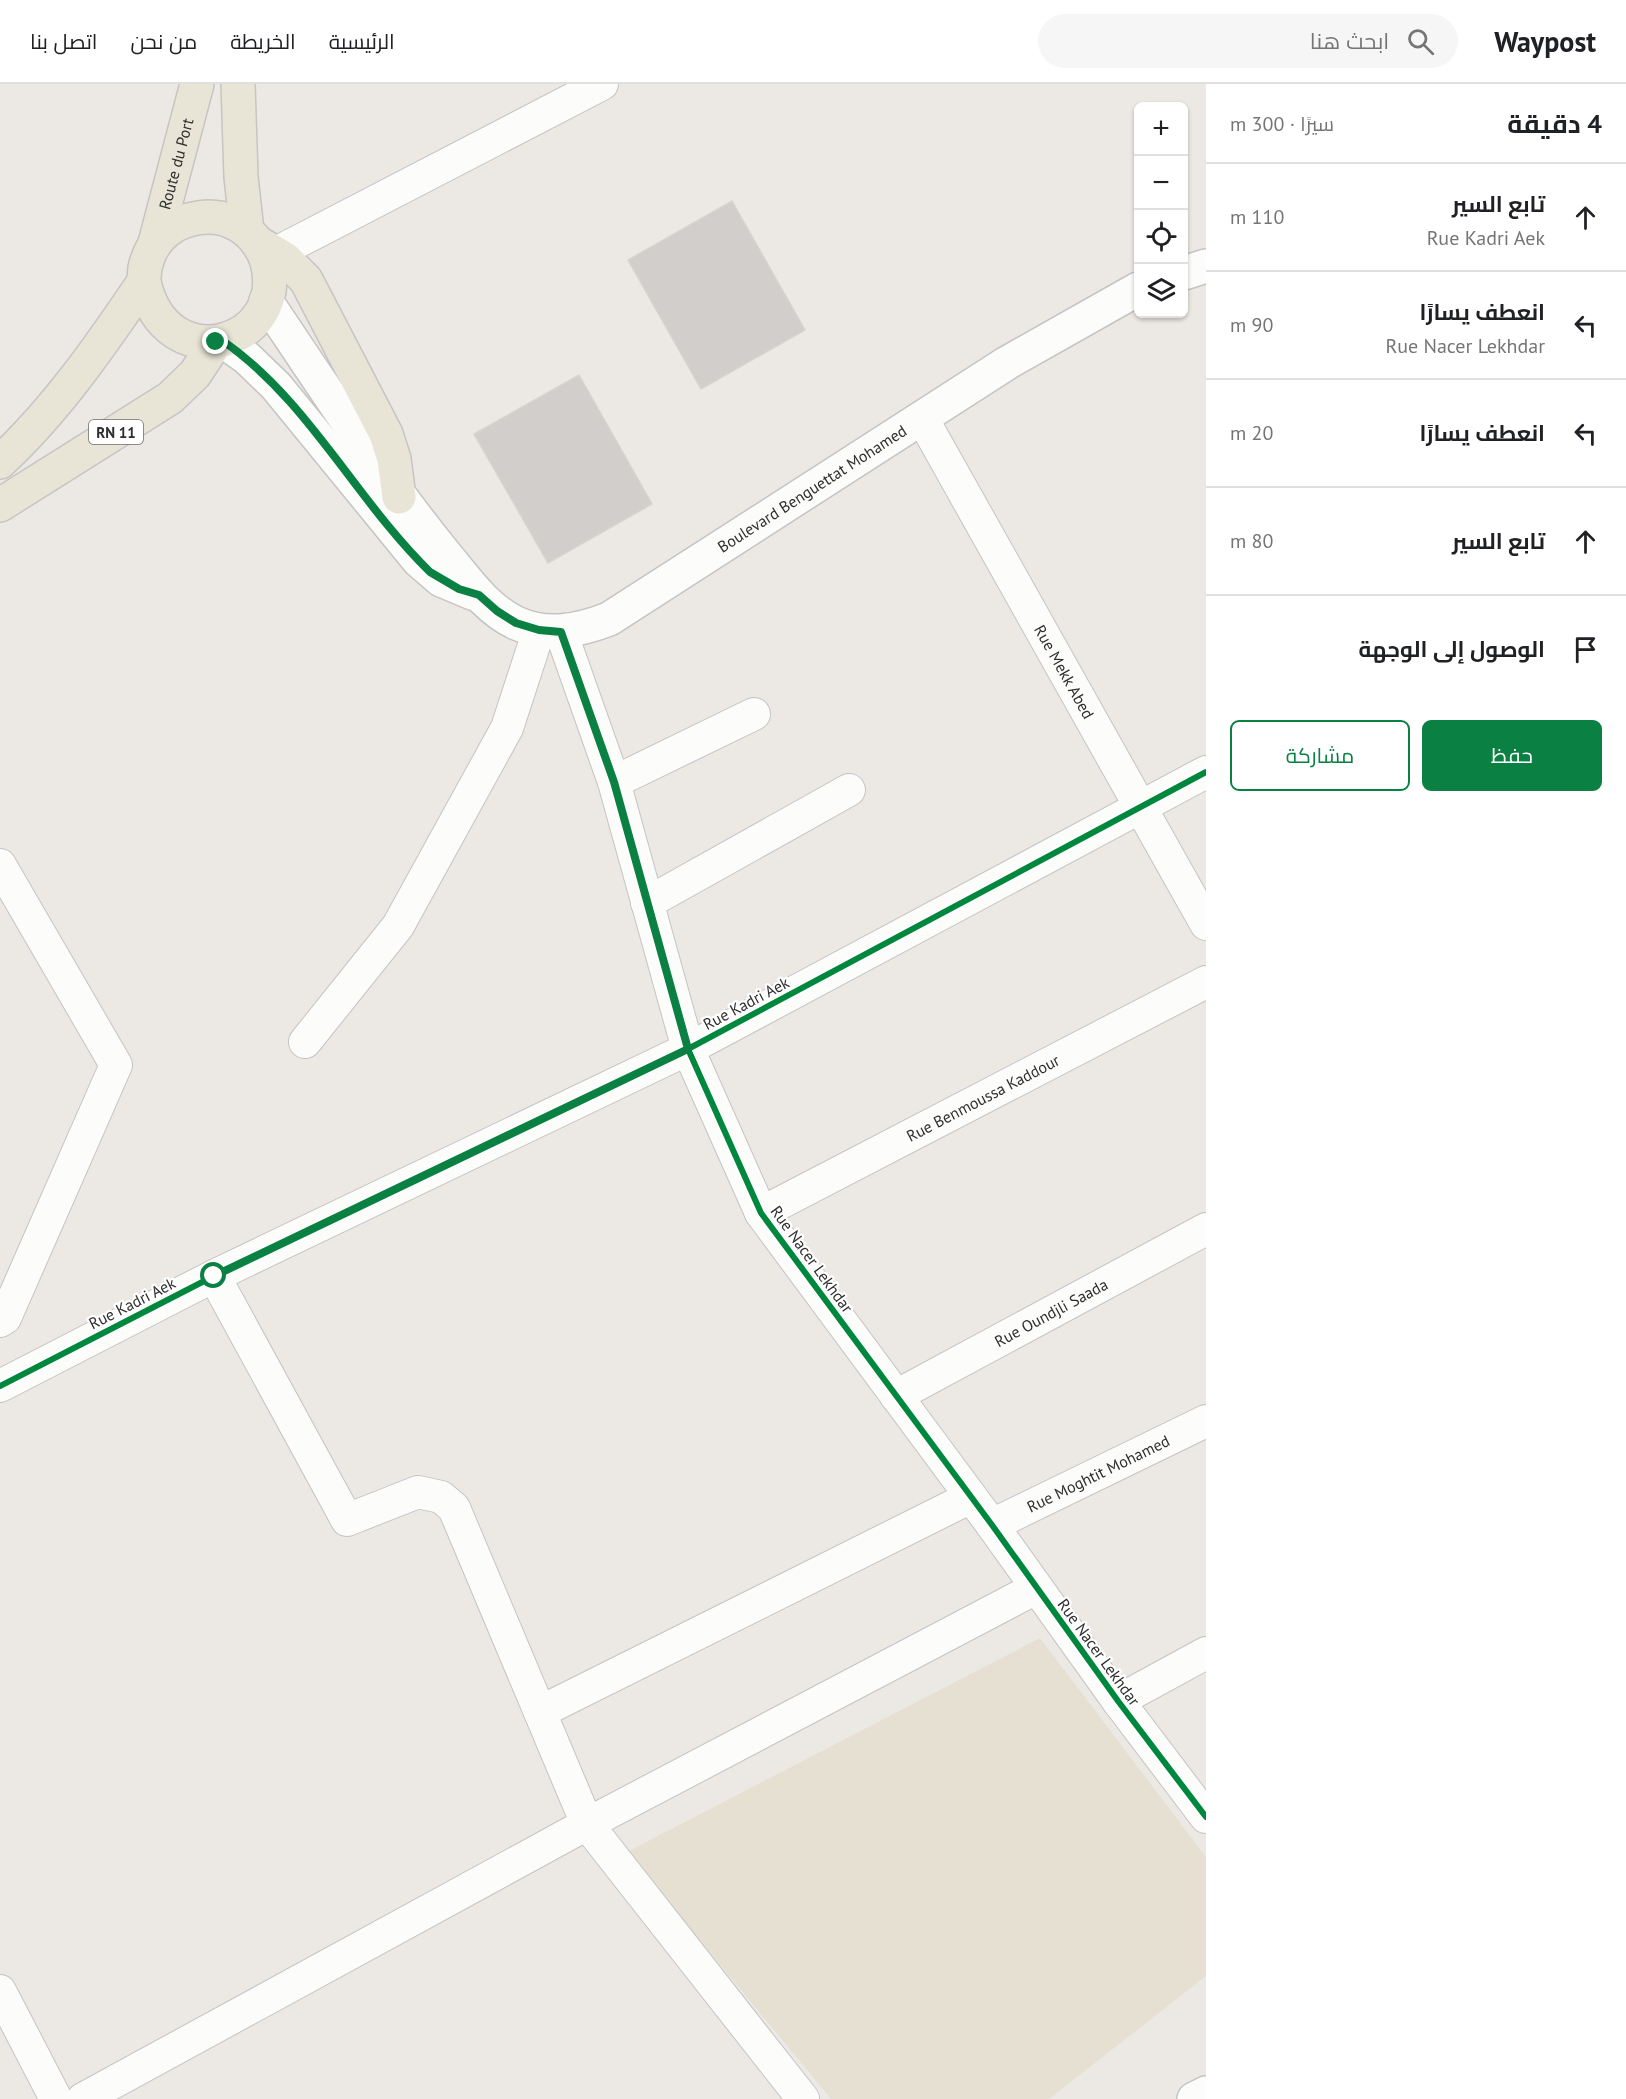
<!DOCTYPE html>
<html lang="ar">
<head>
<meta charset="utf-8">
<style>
	body { margin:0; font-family:"PT Sans",Cairo,sans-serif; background:#f6f6f6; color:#202124; direction:rtl }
	.controls { position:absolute; right:18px; top:18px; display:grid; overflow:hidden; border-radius:9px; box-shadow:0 2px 4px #0004 }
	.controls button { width:54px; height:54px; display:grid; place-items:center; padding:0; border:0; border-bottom:2px solid #e0e0e0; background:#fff; color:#202124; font:30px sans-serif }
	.stop { position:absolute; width:18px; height:18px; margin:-14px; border:4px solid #0b8043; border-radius:50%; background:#fff }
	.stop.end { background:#0b8043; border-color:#fff; box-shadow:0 2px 6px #0008 }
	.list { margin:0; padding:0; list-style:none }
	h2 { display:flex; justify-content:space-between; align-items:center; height:78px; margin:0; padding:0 24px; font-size:26px }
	h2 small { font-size:20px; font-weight:400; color:#757577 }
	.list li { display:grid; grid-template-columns:39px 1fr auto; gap:18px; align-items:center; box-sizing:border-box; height:108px; padding:0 24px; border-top:2px solid #e0e0e0 }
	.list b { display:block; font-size:22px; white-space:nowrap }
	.list p { margin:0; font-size:20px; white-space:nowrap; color:#757577 }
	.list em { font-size:20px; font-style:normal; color:#757577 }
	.actions { display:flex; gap:12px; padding:18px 24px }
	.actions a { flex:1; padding:14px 0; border:2px solid #0b8043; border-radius:9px; text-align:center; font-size:21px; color:#0b8043 }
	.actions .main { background:#0b8043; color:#fff }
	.icon { flex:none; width:33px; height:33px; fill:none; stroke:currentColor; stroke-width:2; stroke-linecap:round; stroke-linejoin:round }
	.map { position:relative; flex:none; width:1206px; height:2015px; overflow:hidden; direction:ltr }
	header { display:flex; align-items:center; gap:36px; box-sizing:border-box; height:84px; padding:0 30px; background:#fff; border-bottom:2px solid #e0e0e0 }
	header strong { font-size:28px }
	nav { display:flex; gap:33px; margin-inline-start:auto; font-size:21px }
	.search { width:420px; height:54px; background:#f6f6f6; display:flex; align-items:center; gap:15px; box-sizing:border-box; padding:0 21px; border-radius:33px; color:#757577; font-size:22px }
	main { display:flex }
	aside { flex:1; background:#fff }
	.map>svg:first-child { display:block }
	.education { fill:#e6e0d3 }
	.building { fill:#d1cecb; stroke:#d7d4d0; stroke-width:1.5 }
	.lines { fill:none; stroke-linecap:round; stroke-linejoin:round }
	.minor-casing { stroke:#c5c4c5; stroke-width:34 }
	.secondary-casing { stroke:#c5c4c5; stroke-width:36 }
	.primary-casing { stroke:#c6c5c4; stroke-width:36 }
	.minor { stroke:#fcfcfb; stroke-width:32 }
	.secondary { stroke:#fcfcfb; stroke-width:33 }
	.primary { stroke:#e8e4d6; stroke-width:33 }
	.cycleway-casing { stroke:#fff; stroke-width:10 }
	.cycleway { stroke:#00873e; stroke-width:6 }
	.route { stroke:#0b8043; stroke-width:8 }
	.labels { text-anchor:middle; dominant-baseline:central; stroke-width:4.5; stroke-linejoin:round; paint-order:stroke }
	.shield { fill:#fff; stroke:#6d6d6d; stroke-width:1.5 }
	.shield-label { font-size:15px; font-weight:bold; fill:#2e2e2e }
	.street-label { font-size:16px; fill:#2e2e2e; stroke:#fff }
</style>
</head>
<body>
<header>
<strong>Waypost</strong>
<div class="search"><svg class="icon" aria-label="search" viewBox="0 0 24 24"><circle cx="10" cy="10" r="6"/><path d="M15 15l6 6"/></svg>ابحث هنا</div>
<nav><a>الرئيسية</a><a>الخريطة</a><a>من نحن</a><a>اتصل بنا</a></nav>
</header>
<main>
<aside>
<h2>4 دقيقة<small>سيرًا · 300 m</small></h2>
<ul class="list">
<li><svg class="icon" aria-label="ahead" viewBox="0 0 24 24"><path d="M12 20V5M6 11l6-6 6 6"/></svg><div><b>تابع السير</b><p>Rue Kadri Aek</p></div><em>110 m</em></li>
<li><svg class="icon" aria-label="left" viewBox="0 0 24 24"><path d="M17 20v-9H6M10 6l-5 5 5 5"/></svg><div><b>انعطف يسارًا</b><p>Rue Nacer Lekhdar</p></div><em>90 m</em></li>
<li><svg class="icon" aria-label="left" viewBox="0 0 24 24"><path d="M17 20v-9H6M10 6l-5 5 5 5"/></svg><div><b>انعطف يسارًا</b></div><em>20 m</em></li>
<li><svg class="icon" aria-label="ahead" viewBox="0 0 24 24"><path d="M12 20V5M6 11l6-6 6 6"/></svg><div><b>تابع السير</b></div><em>80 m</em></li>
<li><svg class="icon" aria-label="arrive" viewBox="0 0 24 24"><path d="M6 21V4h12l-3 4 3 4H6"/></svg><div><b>الوصول إلى الوجهة</b></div></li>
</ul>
<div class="actions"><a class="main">حفظ</a><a>مشاركة</a></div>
</aside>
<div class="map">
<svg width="1206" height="2015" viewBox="0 0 1206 2015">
	<rect width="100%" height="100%" fill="#ece8e4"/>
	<path class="education" d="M1040,1554L1206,1773V1892L1049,2015H831L627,1768Z"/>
	<path class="building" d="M732,117L805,246L701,305L628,176Z
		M579,291L652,420L548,479L474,350Z"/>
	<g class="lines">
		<g class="minor-casing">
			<g id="minor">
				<path d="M276,169L602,0"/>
				<path id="s1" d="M922,334L1206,840"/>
				<path d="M561,548L614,698L688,965L761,1129L992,1441L1118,1617L1206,1733"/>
				<path d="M614,698L754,630"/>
				<path d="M0,781L116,981L5,1234L0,1237"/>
				<path d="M647,819L849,706"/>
				<path d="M305,958L398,842L507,644L539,546"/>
				<path id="s2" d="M761,1129L1206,898"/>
				<path d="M214,1192L347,1436L418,1408L441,1413L454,1424L587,1740L803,2015"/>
				<path d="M0,1302L214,1192L688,965L1206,688"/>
				<path id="s3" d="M896,1312L1206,1145"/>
				<path id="s4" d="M992,1441L1206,1337"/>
				<path d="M1118,1617L1206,1569"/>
				<path d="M540,1628L971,1413"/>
				<path d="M0,1907L56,2015"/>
				<path d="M83,2015L587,1740L1036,1504"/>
			</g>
		</g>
		<g class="secondary-casing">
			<g id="secondary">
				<path d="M1184,189L1206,182"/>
				<path id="s5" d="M266,217C324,303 380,390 445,470C466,495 486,525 516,539C547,553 578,547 609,535L1007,279L1138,205"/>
				<path d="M223,257L247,274L276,302L419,477L441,496L472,509"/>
				<path d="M1194,2015L1206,2009"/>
			</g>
		</g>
		<g class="primary-casing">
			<g id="primary">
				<path d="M238,0L241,93L247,147"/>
				<path d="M257,158L285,175L306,196L386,350L394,375L399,413"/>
				<path id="s6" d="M155,159L197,0"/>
				<path d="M0,378C55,327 99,264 141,202C145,196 144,191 145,184C148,170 156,155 168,146C186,133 212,129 232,138C249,145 262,161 267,178C289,261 166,297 144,198"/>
				<path d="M0,421L170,314L195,290L216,258"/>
			</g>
		</g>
		<use href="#minor" class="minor"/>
		<use href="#secondary" class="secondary"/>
		<use href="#primary" class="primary"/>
		<g class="cycleway-casing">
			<path id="cycleway" d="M561,548L614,698L688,965L761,1129L992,1441L1118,1617L1206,1733
				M0,1302L214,1192L688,965L1206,688"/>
		</g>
		<use href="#cycleway" class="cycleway"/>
	</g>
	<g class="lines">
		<path class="route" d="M214,1192L688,965L614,698L561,548L539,546L516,539L497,527L479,511L459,505L430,488C356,416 308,316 223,257L216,258"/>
	</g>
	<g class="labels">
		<rect class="shield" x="89" y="336" width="54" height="24" rx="4.5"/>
		<g class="shield-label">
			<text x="116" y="348">RN 11</text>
		</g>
		<g class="street-label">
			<text stroke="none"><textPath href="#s6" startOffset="82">Route du Port</textPath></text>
			<text stroke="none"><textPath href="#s5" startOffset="747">Boulevard Benguettat Mohamed</textPath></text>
			<text stroke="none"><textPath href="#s1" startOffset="291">Rue Mekk Abed</textPath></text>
			<text transform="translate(746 919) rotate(-28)">Rue Kadri Aek</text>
			<text stroke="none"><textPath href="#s2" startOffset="250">Rue Benmoussa Kaddour</textPath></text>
			<text transform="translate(812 1175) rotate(54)">Rue Nacer Lekhdar</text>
			<text transform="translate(132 1219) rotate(-27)">Rue Kadri Aek</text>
			<text stroke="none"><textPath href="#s3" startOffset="176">Rue Oundjli Saada</textPath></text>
			<text stroke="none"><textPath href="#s4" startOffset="118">Rue Moghtit Mohamed</textPath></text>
			<text transform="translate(1099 1568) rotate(54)">Rue Nacer Lekhdar</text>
		</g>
	</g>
</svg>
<div class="controls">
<button>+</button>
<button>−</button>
<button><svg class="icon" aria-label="locate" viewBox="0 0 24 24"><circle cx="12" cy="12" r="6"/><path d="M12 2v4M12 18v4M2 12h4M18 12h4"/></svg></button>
<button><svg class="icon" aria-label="layers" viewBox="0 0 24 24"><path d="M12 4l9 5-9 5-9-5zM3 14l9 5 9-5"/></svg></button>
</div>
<div class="stop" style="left:214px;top:1192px"></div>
<div class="stop end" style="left:216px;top:258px"></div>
</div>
</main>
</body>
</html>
